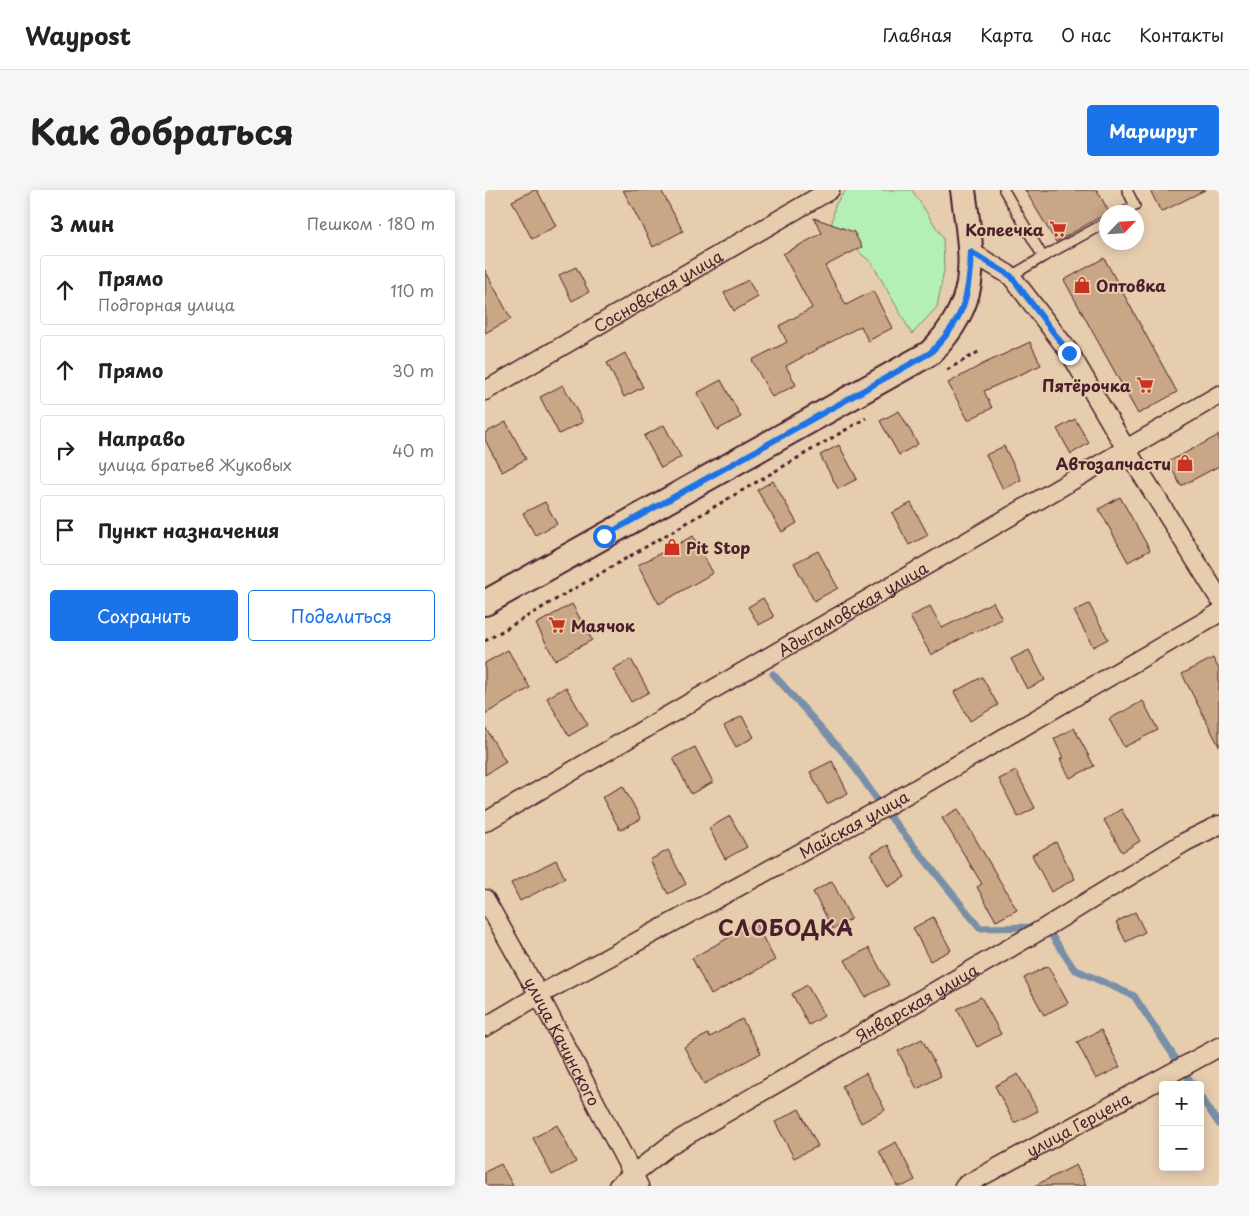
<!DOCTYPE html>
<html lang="ru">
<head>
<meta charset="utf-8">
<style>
	body { margin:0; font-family:"Playpen Sans",sans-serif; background:#f6f6f6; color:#222 }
	.controls { position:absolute; right:15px; bottom:15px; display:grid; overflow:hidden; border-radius:5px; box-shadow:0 2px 12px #0003 }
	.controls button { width:45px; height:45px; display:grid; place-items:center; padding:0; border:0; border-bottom:1px solid #e0e0e0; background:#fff; color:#222; font:25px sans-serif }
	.compass { position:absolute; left:614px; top:15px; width:45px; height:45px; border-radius:50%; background:#fff; box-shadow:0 2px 12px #0003; rotate:65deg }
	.stop { position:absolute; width:15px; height:15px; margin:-11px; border:4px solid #1a73e8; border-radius:50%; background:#fff }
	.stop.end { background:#1a73e8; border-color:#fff; box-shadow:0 1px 5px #0008 }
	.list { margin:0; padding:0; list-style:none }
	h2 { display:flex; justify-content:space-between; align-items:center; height:65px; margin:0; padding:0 20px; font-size:21px }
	h2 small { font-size:16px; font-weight:400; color:#767676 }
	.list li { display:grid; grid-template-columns:32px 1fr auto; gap:15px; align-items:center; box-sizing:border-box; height:70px; margin:0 10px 10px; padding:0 10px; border:1px solid #e0e0e0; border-radius:5px }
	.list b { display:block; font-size:19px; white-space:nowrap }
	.list p { margin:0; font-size:16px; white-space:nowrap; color:#767676 }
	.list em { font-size:16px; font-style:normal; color:#767676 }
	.actions { display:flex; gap:10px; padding:15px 20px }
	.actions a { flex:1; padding:11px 0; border:1px solid #1a73e8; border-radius:5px; text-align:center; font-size:18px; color:#1a73e8 }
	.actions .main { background:#1a73e8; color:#fff }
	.icon { flex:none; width:28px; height:28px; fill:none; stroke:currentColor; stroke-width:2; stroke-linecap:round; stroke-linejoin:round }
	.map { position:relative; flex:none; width:734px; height:996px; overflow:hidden; border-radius:5px }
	header { display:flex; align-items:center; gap:30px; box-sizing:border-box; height:70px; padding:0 25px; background:#fff; border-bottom:1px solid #e0e0e0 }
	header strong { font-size:24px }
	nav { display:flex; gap:28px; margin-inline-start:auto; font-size:18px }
	.intro { display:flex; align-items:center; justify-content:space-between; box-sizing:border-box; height:120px; padding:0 30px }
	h1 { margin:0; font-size:35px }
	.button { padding:12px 22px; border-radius:5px; background:#1a73e8; color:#fff; font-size:18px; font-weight:700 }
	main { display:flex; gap:30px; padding:0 30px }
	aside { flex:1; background:#fff; border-radius:5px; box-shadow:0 2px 12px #0003 }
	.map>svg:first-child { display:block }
	.grass { fill:#b4f0b5; stroke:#7f8870 }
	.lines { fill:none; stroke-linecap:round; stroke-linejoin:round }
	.stream { stroke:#798fa8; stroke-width:7 }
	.building { fill:#c9a685; stroke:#4a1f2b }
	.lane-casing { stroke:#4a1f2b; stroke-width:12 }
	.street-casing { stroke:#4a1f2b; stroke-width:21 }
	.secondary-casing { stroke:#4a1f2b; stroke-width:28 }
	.path { stroke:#4a1f2b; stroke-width:3; stroke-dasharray:4 4; stroke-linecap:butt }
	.lane { stroke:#e6cdae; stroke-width:9 }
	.street { stroke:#e6cdae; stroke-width:18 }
	.secondary { stroke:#e6cdae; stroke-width:24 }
	.route { stroke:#1a73e8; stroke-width:6 }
	.labels { text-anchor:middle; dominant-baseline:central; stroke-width:4; stroke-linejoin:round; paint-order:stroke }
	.poi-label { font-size:16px; font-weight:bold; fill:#4a1f2b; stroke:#e6cdae; text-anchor:end }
	.street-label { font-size:16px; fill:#4a1f2b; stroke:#e6cdae }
	.district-label { font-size:21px; font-weight:bold; letter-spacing:1px; fill:#4a1f2b; stroke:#e6cdae }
</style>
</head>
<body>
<header>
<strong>Waypost</strong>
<nav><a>Главная</a><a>Карта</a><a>О нас</a><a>Контакты</a></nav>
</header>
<div class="intro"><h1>Как добраться</h1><a class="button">Маршрут</a></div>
<main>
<aside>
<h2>3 мин<small>Пешком · 180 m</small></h2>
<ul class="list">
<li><svg class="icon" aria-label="ahead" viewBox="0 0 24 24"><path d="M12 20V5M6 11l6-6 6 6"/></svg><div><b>Прямо</b><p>Подгорная улица</p></div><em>110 m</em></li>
<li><svg class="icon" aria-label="ahead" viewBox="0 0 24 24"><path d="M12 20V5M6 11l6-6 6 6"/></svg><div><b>Прямо</b></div><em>30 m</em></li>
<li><svg class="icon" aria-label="right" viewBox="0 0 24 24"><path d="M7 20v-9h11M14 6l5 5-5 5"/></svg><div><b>Направо</b><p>улица братьев Жуковых</p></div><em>40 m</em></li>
<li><svg class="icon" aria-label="arrive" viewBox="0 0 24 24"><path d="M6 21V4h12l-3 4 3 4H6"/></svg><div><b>Пункт назначения</b></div></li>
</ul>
<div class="actions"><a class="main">Сохранить</a><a>Поделиться</a></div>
</aside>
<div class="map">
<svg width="734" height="996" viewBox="0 0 734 996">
	<rect width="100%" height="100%" fill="#e6cdae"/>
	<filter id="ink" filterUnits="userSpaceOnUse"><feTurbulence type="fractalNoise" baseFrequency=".02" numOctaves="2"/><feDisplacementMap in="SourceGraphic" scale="10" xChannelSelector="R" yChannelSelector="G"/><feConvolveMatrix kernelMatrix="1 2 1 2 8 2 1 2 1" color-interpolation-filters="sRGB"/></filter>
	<g filter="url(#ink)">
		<path class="grass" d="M361,0H427L458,48L459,80L452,117L427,144L387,73L346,38L350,15Z"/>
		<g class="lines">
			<path class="stream" d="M288,484L363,568L398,618L495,738L551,737
				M561,737L589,779L649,806L708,895
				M715,906L734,934"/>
		</g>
		<path class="building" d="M49,0H52L71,36L47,49L27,11Z
			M138,0H176L198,41L168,57Z
			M540,0H612L624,22L571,52Z
			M665,0H720L676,22Z
			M329,28L369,42L377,57L340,76L361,115L388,101L407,138L383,151L376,136L301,176L311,195L287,207L267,170L302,152L294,136L327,118L298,64L337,43Z
			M619,68L692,202L653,224L579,90Z
			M91,77L104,102L87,111L74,85Z
			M0,80L26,129L0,143Z
			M263,90L273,107L249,121L239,103Z
			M545,152L556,175L499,201L507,218L483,230L463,193L498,174Z
			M140,163L158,197L139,207L122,173Z
			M236,190L256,227L232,240L212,203Z
			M78,195L98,232L74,244L55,207Z
			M414,221L433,254L414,265L395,231Z
			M590,229L604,253L586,264L572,239Z
			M21,232L41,269L17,282L0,250V243Z
			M179,235L196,267L176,278L159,246Z
			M734,245V276L696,296L683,272Z
			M354,255L372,289L353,299L335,265Z
			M519,256L536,290L518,299L501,265Z
			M288,291L312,333L297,342L272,300Z
			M635,307L665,360L643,372L614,319Z
			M60,312L72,334L50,345L38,323Z
			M426,313L443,345L424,355L407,323Z
			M208,346L228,383L174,414L153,375Z
			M333,361L353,398L329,411L309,373Z
			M278,408L289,427L274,435L263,417Z
			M508,412L517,429L491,442L490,441L446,465L425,427L445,416L457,438Z
			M87,414L107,450L70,470L51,434Z
			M604,414L623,449L608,457L589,421Z
			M23,460L45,498L0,524V473Z
			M544,460L560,490L542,499L526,469Z
			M728,468L734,479V556L697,484Z
			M146,469L164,502L146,512L128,479Z
			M497,487L513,515L485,531L469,502Z
			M81,497L103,535L84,546L62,508Z
			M658,511L673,540L639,557L624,529Z
			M257,526L269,547L251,557L239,536Z
			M0,537L21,572L0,585Z
			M589,538L609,576L585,588L575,569L578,568L569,549Z
			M210,557L228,592L206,604L188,568Z
			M347,571L363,603L342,614L325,582Z
			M531,581L550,618L533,627L514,589Z
			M138,596L156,629L135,640L117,607Z
			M473,619L532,720L511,731L492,697L497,694L457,628Z
			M636,619L655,651L637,662L619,630Z
			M245,626L262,657L240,669L224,638Z
			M571,652L590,689L566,702L547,665Z
			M403,655L420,687L403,697L386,664Z
			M183,660L201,694L183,704L165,670Z
			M71,670L80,688L35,711L26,693Z
			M347,691L366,729L348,739L328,702Z
			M650,722L660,742L641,752L631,732Z
			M448,727L466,760L445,771L428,738Z
			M270,733L290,770L226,805L207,768Z
			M384,758L404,795L380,807L360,770Z
			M563,776L583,813L559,825L539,788Z
			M322,795L339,826L324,835L307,804Z
			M496,807L516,844L492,857L472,819Z
			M257,829L276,863L219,894L199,857L223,844L225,847Z
			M616,840L635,877L611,889L592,852Z
			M437,849L456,886L432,899L413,861Z
			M381,883L400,920L376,933L357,896Z
			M533,884L553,921L529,933L510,896Z
			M314,919L333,956L309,968L290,932Z
			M72,935L91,972L67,985L48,948Z
			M411,952L430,990L418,996H412L394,961Z
			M16,974L28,996H0V982Z
			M591,975L601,996H549Z"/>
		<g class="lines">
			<g class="lane-casing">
				<path id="lane" d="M519,0L558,67L526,86
					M639,22L650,16L642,0
					M558,67L622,32"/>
			</g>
			<g class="street-casing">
				<g id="street">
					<path d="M486,62L526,86L585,163L641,259L734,408"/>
					<path id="s1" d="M0,201L345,0"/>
					<path id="s2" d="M0,632L734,205"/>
					<path id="s3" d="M0,709L54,805L154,996"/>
					<path id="s4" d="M0,837L54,805L398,618L734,423"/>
					<path id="s5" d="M133,996L185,955L561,737L700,652L734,635"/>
					<path id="s6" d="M479,996L734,857"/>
				</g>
			</g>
			<g class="secondary-casing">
				<path id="secondary" d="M0,413L445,163C498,110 487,68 478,0"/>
			</g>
			<path class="path" d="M462,180L495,161
				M0,451L381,228"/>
			<use href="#lane" class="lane"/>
			<use href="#street" class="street"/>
			<use href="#secondary" class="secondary"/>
		</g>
	</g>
	<g class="lines" filter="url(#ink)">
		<path class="route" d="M119,346L445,163C479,129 484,109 486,62L526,86L584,163"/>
	</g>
	<defs>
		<g id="supermarket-bare" transform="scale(1.35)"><path d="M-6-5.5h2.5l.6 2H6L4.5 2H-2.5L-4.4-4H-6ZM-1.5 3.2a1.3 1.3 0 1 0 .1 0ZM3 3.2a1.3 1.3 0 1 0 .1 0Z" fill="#c8321e" stroke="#e6cdae" stroke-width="2.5" paint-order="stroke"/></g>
		<g id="shop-bare" transform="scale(1.35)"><path d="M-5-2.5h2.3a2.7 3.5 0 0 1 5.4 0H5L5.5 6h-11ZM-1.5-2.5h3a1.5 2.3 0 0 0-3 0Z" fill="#c8321e" stroke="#e6cdae" stroke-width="2.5" paint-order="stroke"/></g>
	</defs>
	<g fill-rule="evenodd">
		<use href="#supermarket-bare" x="573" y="39"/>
		<use href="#shop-bare" x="597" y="95"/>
		<use href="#supermarket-bare" x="660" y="195"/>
		<use href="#shop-bare" x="700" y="273"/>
		<use href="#shop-bare" x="187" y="357"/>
		<use href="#supermarket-bare" x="72" y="435"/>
	</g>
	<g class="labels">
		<g class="poi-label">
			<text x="559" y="39">Копеечка</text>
			<text x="611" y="95" text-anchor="start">Оптовка</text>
			<text x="646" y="195">Пятёрочка</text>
			<text x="686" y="273">Автозапчасти</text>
			<text x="201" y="357" text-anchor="start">Pit Stop</text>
			<text x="86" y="435" text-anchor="start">Маячок</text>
		</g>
		<g class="street-label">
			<text stroke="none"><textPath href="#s1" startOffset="200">Сосновская улица</textPath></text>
			<text stroke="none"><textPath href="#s2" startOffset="425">Адыгамовская улица</textPath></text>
			<text stroke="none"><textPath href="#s4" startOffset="421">Майская улица</textPath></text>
			<text stroke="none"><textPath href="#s5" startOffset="351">Январская улица</textPath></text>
			<text stroke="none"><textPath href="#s3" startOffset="162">улица Качинского</textPath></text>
			<text stroke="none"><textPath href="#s6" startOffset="130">улица Герцена</textPath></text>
		</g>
		<g class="district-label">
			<text x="301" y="737">СЛОБОДКА</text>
		</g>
	</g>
</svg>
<div class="controls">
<button>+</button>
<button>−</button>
</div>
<svg class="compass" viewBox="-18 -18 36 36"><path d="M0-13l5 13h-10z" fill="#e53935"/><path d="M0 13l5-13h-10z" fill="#767676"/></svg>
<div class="stop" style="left:119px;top:346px"></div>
<div class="stop end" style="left:584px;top:163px"></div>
</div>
</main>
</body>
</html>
